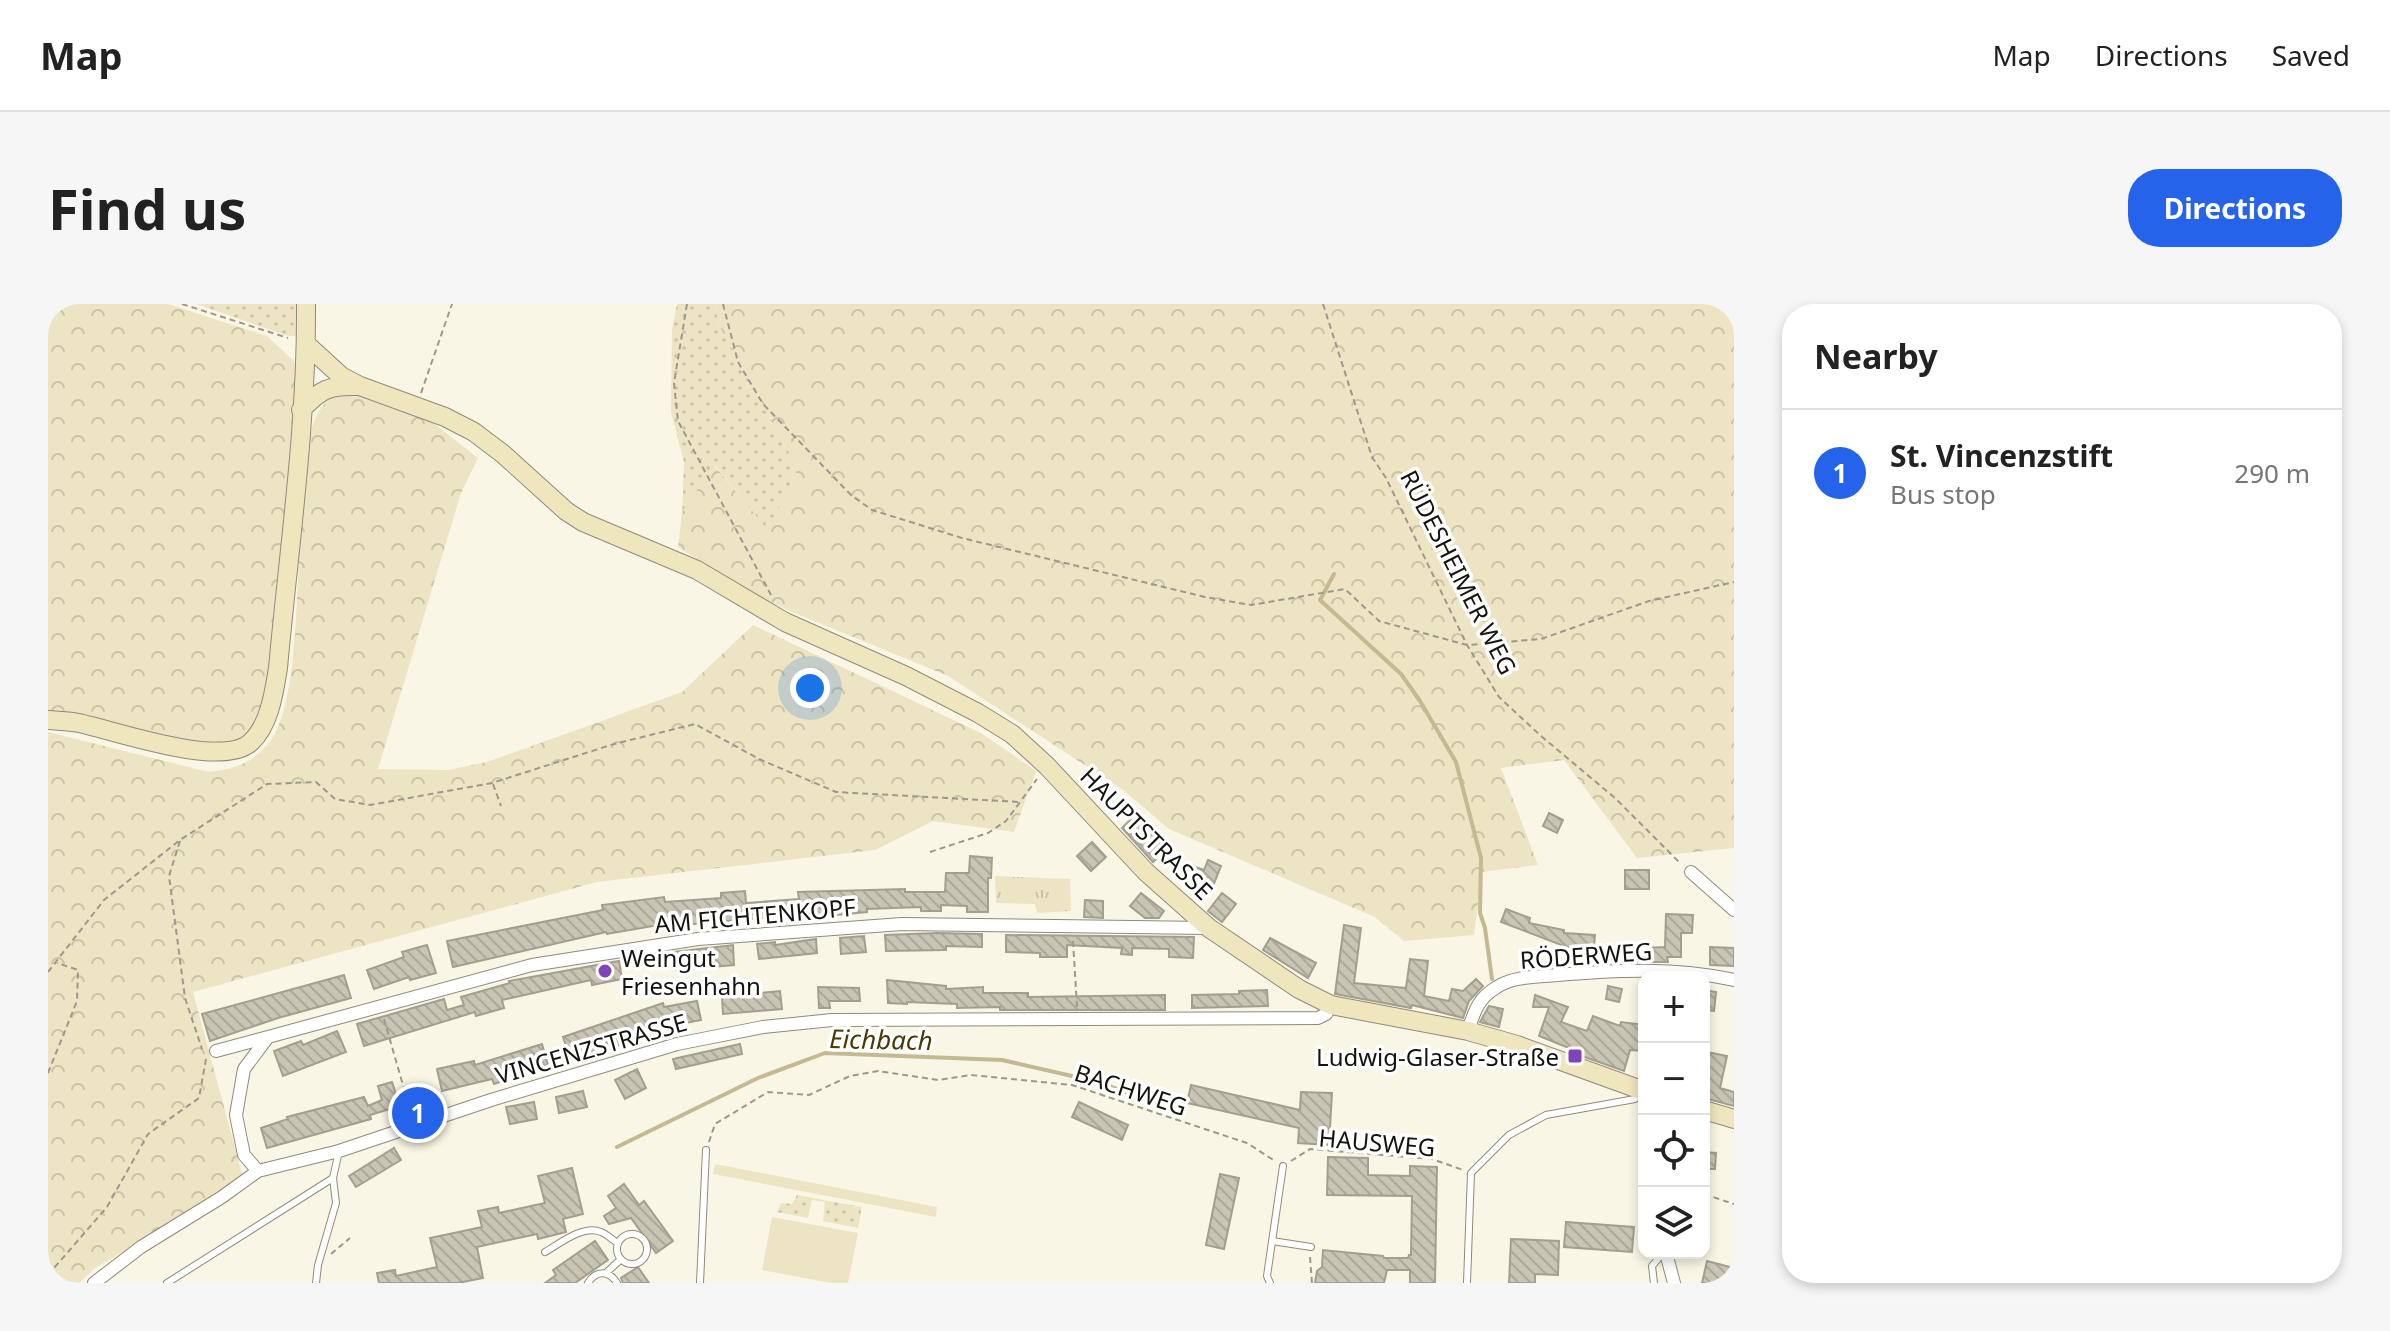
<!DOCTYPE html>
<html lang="en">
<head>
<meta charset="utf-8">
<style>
	body { margin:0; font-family:"Noto Sans",sans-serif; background:#f6f6f6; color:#222 }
	.controls { position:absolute; right:24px; bottom:24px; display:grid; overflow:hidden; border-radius:16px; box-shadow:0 4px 12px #0003 }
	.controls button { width:72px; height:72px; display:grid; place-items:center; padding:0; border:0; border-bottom:2px solid #e0e0e0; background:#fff; color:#222; font:40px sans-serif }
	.you { position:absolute; left:762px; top:384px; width:28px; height:28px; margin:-20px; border:6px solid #fff; border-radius:50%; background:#1a73e8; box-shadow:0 0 0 12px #1a73e833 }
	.badge { display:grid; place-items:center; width:52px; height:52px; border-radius:50%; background:#2563eb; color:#fff; font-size:26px; font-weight:700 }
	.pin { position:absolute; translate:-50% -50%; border:4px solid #fff; box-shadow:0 2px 8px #0006 }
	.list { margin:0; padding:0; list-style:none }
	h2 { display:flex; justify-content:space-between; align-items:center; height:104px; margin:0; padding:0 32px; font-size:34px }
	h2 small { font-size:26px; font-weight:400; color:#767676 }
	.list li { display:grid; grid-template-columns:52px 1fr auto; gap:24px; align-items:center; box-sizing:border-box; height:128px; padding:0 32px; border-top:2px solid #e0e0e0 }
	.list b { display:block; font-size:30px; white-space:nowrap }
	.list p { margin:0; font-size:26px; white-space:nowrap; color:#767676 }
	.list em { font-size:26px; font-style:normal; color:#767676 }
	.icon { flex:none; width:44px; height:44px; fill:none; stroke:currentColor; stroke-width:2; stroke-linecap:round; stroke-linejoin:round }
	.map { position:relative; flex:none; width:1686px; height:979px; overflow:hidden; border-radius:32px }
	header { display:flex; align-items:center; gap:48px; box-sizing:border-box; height:112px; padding:0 40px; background:#fff; border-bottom:2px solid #e0e0e0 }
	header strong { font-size:38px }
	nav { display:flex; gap:44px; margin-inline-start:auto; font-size:28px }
	.intro { display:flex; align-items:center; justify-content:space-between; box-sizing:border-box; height:192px; padding:0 48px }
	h1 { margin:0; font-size:56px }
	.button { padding:20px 36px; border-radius:32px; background:#2563eb; color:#fff; font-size:28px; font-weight:700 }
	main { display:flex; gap:48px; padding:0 48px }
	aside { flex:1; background:#fff; border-radius:32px; box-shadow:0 4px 12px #0003 }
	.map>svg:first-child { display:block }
	.grass { fill:url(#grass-dots) }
	.forest { fill:url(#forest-crowns) }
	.park { fill:url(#park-tufts) }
	.garden { fill:#ede4c3 }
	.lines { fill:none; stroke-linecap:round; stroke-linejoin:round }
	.stream { stroke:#c4b991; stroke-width:4 }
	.building { fill:url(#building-back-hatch); stroke:#a39f8f; stroke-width:2 }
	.lane-casing { stroke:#8f8b7c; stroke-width:8 }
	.street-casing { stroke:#8f8b7c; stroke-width:14 }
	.secondary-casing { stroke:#8f8b7c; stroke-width:20 }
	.path { stroke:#9c998c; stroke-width:2; stroke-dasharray:6 4; stroke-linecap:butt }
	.lane { stroke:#fff; stroke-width:6 }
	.street { stroke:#fff; stroke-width:12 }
	.secondary { stroke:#efe6be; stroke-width:18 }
	.poi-dot { fill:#8043b9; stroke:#fff; stroke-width:3 }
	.labels { text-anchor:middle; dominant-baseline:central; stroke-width:7; stroke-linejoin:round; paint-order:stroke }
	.street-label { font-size:24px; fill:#14130d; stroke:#fff }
	.poi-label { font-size:24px; fill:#14130d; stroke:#fff; text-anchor:start }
	.water-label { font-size:26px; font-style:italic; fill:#473a06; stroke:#fff }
</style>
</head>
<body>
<header>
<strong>Map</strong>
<nav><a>Map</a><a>Directions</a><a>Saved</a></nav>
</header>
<div class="intro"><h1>Find us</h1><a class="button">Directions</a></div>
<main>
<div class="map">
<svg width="1686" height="979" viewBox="0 0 1686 979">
	<defs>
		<pattern id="grass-dots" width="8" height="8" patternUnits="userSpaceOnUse" patternTransform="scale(2)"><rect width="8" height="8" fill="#ede4c3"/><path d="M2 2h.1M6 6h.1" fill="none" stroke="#cac3a6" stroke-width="1.8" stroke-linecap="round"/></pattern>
		<pattern id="forest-crowns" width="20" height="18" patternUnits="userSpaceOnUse" patternTransform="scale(2)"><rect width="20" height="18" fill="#ede4c3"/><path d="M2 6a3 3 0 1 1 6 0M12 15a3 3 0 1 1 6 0" fill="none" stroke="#cac3a6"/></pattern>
		<pattern id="park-tufts" width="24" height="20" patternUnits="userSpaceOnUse" patternTransform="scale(2)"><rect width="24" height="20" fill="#ede4c3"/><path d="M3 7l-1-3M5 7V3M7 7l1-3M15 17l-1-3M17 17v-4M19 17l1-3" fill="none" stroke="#cac3a6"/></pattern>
		<pattern id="building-back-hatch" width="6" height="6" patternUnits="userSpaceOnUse" patternTransform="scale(2)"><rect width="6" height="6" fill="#c9c4b4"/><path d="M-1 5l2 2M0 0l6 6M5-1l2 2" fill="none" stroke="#aca89a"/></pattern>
	</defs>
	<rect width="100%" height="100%" fill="#faf6e5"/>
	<path class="grass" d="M148,0H254L250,32H240Z
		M629,0H667L671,21L750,165L720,227L667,161L634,208L636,158L623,108L624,25Z
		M749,891L814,903L810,924L775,917L777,898L764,896L760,914L729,908L733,899L744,900Z"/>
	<path class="forest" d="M0,0H120L219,32L245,56L251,69L218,392C207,422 204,434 171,443L0,409Z
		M667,0H1686V544L1589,554L1516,456L1453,464L1490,561L1434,568L1426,631L1356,637L1327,613L1121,525L1075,486L900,372L742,307L695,284L630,243L634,208L666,161L720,226L750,165L671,21Z
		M310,90L375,111L430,154L413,189L330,465L400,466L439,458L634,388L705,321L933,429L988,467L966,528L885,517L827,546L549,578L145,688L196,877L47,964L31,979H0V428L161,468C187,465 207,458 223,436C248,402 248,300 251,257C253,229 256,200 258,172C261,143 259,115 282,94Z"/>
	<path class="park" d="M947,572L1022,575L1023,607L989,609L987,600L948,599Z"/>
	<path class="garden" d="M667,860L889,903L888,913L665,870Z
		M724,913L810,929L800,979H783L714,966Z"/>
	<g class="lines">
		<path class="stream" d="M1286,270L1272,296L1353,370L1372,397L1408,458L1433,554L1432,609L1437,624L1444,675
			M569,843L710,774L777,749L954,756L1046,777L1081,789L1111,793"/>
	</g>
	<path class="building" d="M1501,509L1515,516L1509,529L1495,522Z
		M1086,512L1118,545L1105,558L1074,524Z
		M1044,538L1058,553L1043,567L1029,552Z
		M922,552L944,554L943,574H940V608H919V602L893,601V607H873V603L819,605V608L778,612V614H717L634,621V617L559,630L558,628L405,663L399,637L555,606L554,601L616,593L617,598L673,594V589L697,587L698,599L751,595L750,588L857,585V588H897L898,569H921Z
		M1160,556L1173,562L1163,587L1133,575L1139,560L1156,566Z
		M1577,566H1601V585H1577Z
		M1093,589L1116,607L1111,614H1097L1082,602Z
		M1174,589L1188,600L1174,618L1160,607Z
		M1037,596L1055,597V614L1036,613Z
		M1458,605L1482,614L1481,619L1516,626V629L1547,631L1545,653L1453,618Z
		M1618,610L1645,611L1644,629H1633V653H1619L1620,658H1574L1573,645L1617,643Z
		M1296,621L1313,624L1306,679L1358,684L1362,655L1380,657L1376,692L1401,697L1404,685L1415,687L1428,675L1435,682L1421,697L1415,714L1364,701L1363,704L1287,690Z
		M890,629L934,630V643L898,642V646L838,647L837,631Z
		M958,631L1146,633L1145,654L1121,653V645L1084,644V651L1073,650L1074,644L1019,641V653H992V649L958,648Z
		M816,632L818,648L793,650L792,634Z
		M1222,634L1268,659L1260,674L1215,646Z
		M768,635L769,649L711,655L709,640L727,638V641Z
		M379,641L388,669L362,676L361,673L326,685L319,666L356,653L354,648Z
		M685,641L686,661L628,666L626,648Z
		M1662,643L1686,644V662L1662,661Z
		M571,657L574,675L544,681L543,676L454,696L456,704L428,712L427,708L316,742L309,720L396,695L399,706L416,701L413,693L462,679L461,677Z
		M296,671L303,694L230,714L162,737L154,710Z
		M839,676L898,682V685L935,683V689H980V693L1117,691V706H952V703L909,704V700L859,698V700L840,699Z
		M1560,682L1574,685L1571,698L1558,695Z
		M770,683L811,684L812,697H781L782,704H771Z
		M1219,686L1220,702L1144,704V691L1191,690V687Z
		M1656,686L1668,688L1666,707L1656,706Z
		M732,687L734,705L675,710L674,693Z
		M1487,691L1520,703L1513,718L1539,727L1545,712L1572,722L1573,718L1596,721V747L1582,746L1576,767L1531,751V748L1491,732L1501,703H1485Z
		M649,697L653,716L622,722V725L523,757L515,733L615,699L616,703Z
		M1441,702L1455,705L1451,723L1432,718Z
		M289,727L298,748L235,772L226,747L253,737L255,741Z
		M494,740L500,761L446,780L444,775L394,787L389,765L426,757L427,761Z
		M692,740L694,750L628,765L625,755Z
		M1659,748L1679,752L1672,784L1686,788V802L1656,794V763Z
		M589,765L598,784L577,795L567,776Z
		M344,778L352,802L322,811L323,815L219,844L213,824L240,815L239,813L316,793L320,802L334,796L330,782Z
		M1143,781L1252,806L1253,788L1284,789L1281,841L1250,839L1251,824L1139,799Z
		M535,787L539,803L511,809L508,793Z
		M486,798L489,815L462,820L458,803Z
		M1031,798L1080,821L1074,836L1024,813Z
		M346,844L353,856L308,883L301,872Z
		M1656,848L1668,849L1667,865H1656Z
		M1280,853L1320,854V871L1362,872V862L1389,863L1387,979H1362V966H1339L1336,979H1267L1269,967L1274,963L1275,946L1335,952L1336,954H1360L1361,951H1363L1364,892L1279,891Z
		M524,864L535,910L515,915L518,928L490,935L489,930L429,943L435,974L410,979H331L329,969L347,966L348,972L389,963L382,934L434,923L430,907L450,903L451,909L497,899L490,872Z
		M1172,870L1191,874L1176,945L1158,941Z
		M576,880L591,901L596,897L625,937L608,949L583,914L561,920L556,912L568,904L560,892Z
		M1518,918L1586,923L1584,948L1516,943Z
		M1463,935L1511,937L1510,971L1487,970V979H1461Z
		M547,937L560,956L527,979H497L508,971L505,966Z
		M1659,957L1686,964V979H1654Z
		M590,963L601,979H575L573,974Z"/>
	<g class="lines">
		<g class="lane-casing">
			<path id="lane" d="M569 945a15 15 0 1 1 30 0a15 15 0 1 1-30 0Z
				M1224,937L1263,943
				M497,948C511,940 536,920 553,928C559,930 564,936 570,939
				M558,969L573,955
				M119,979L285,874
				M268,979L270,961L288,899L285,874L291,847
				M540,979C548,966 561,966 569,979
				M652,979L658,846
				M1222,979L1219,972L1235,862
				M1419,979L1423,869L1461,831L1498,811L1587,795L1589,787
				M1606,979L1604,962L1615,949"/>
		</g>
		<g class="street-casing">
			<path id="street" d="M1643,568L1686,606
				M1420,727C1426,708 1430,694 1449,683C1466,672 1489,673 1509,671C1568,666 1628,663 1686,676
				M168,747L220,733
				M210,867L196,851L188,811L196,765L220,733L484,661L650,635L854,620L1161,624
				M1618,949L1626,979
				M46,979L93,943L174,893L210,867L291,847L443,796L629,740L715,723L784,716L1270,714L1278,710L1283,701"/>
		</g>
		<g class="secondary-casing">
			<path id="secondary" d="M258,40L293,72L312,82L397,113L426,128L455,150L518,207L535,218L649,266L737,318L858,372L930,409L964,430L999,462L1098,568L1161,624L1251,685L1283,701L1420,727L1469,741L1596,787
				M253,106C273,85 281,81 310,82
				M0,416C10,417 21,417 31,419C68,427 174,465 203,438C222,420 226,388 230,364C241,243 259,121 258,0
				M1656,806L1686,815"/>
		</g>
		<path class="path" d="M134,0L240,34
			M639,0L626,79L630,117L723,291
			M675,0L690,58L715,100L803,191L824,206L914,234L1157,293L1203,301L1297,285L1331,317L1419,341L1493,335L1601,297L1686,278
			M1275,0L1324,153L1338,174L1419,341L1451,393L1493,432L1567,494L1632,559
			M373,89L404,0
			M445,480L453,502
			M132,537L121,572L137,694L154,745
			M882,548L940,529L958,517L989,475
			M1025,637L1029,703
			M0,668L56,596L132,536L219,480L268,478L287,495L322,501L444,479L566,440L647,420L711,455L788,488L972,498
			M336,715L363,809
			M0,769L29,697L30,666L9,659
			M661,838L667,820L720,788L761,791L802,772L830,767L890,776L923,771L1024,781L1199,839L1227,857
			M1243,857L1262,845L1384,855L1415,866
			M1656,890L1686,900
			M283,950L302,934
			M1262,953L1264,979
			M0,971L59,903L100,830L151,794L158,755"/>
		<use href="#lane" class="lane"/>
		<use href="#street" class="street"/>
		<use href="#secondary" class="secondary"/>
	</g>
	<g class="poi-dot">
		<circle cx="557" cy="667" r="8"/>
		<rect x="1519" y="744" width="16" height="16" rx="4"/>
	</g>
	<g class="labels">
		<g class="street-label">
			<text transform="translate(1411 268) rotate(63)">RÜDESHEIMER WEG</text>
			<text transform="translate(1099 529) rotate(45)">HAUPTSTRASSE</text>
			<text transform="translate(707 611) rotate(-5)">AM FICHTENKOPF</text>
			<text transform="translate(1538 651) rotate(-4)">RÖDERWEG</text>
			<text transform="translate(543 744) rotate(-16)">VINCENZSTRASSE</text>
			<text transform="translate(1083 785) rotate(18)">BACHWEG</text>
			<text transform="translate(1329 838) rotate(5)">HAUSWEG</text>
		</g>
		<g class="poi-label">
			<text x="573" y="653">Weingut<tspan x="573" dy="28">Friesenhahn</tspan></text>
			<text x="1511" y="752" text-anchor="end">Ludwig-Glaser-Straße</text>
		</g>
		<g class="water-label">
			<text transform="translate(833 735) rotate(1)">Eichbach</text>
		</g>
	</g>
</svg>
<div class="controls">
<button>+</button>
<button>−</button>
<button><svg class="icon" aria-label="locate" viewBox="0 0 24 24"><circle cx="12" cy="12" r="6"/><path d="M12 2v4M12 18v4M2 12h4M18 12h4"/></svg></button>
<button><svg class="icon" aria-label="layers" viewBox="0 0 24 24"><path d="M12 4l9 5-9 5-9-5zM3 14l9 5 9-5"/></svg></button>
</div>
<div class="you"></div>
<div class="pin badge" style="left:370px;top:809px">1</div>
</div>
<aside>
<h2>Nearby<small></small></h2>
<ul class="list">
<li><span class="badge">1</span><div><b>St. Vincenzstift</b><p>Bus stop</p></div><em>290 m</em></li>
</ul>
</aside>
</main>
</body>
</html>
